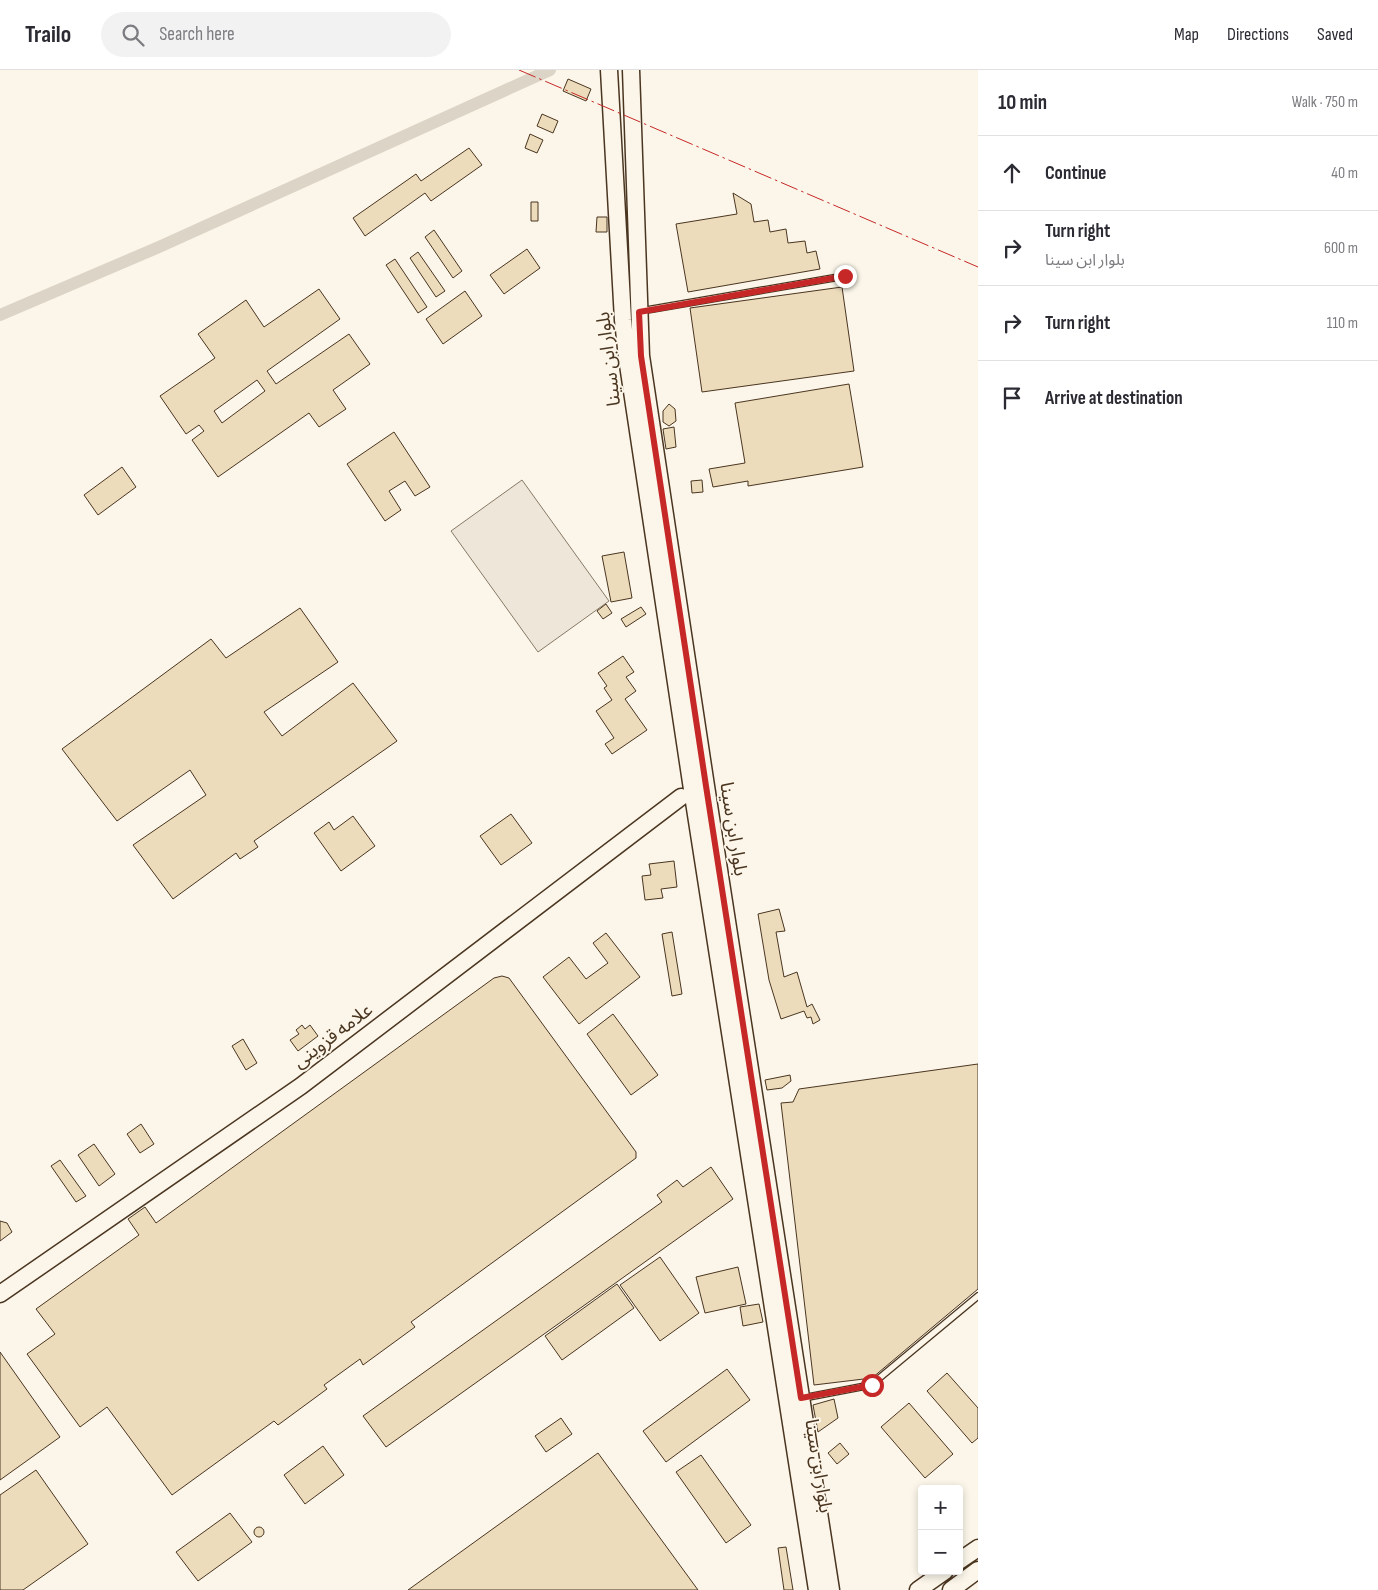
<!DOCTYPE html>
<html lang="en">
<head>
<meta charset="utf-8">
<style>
	body { margin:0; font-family:"Sofia Sans Condensed","Noto Sans Arabic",sans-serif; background:#f2f2f3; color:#2b2b33 }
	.controls { position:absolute; right:15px; bottom:15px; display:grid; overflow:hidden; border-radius:5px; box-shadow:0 2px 8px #0003 }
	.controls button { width:45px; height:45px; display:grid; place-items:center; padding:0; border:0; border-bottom:1px solid #e1e1e2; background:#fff; color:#2b2b33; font:25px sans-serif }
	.stop { position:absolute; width:15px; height:15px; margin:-11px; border:4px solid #c62828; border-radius:50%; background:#fff }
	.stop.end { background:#c62828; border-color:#fff; box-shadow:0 1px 5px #0008 }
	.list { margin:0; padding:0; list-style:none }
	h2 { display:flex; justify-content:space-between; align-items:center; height:65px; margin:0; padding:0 20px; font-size:21px }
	h2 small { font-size:16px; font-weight:400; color:#7c7c81 }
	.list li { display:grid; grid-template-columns:32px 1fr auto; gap:15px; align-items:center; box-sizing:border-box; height:75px; padding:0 20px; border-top:1px solid #e1e1e2 }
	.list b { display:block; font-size:19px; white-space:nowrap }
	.list p { margin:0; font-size:16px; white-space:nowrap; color:#7c7c81 }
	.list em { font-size:16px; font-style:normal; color:#7c7c81 }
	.icon { flex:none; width:28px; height:28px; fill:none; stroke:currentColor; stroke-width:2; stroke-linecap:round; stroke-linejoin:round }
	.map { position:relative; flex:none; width:978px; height:1520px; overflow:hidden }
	header { display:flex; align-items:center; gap:30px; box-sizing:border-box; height:70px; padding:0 25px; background:#fff; border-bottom:1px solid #e1e1e2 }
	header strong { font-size:24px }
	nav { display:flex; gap:28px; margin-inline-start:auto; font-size:18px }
	.search { width:350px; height:45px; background:#f2f2f3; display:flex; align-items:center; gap:12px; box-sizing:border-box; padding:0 18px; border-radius:28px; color:#7c7c81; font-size:19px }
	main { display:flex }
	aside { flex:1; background:#fff }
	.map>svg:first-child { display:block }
	.green { fill:#ede6d9; stroke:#887966 }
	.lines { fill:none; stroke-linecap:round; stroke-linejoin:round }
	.canal { stroke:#dcd4c6; stroke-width:12 }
	.building { fill:#ecdcbc; stroke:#4a3520; fill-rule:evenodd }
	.lane-casing { stroke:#4a3520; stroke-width:8 }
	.secondary-casing { stroke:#4a3520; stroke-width:19 }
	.lane { stroke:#fbf6e9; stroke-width:5.5 }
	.secondary { stroke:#fbf6e9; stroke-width:16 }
	.power { stroke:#c62828; stroke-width:1; stroke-dasharray:18 4 2.5 4; stroke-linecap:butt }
	.route { stroke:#c62828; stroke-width:6 }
	.labels { text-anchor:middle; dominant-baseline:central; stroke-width:4; stroke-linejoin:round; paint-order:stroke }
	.street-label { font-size:19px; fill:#4a3520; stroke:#fbf6e9 }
</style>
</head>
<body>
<header>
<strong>Trailo</strong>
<div class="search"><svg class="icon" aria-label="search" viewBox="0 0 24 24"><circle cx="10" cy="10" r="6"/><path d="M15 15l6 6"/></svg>Search here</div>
<nav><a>Map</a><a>Directions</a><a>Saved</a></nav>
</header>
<main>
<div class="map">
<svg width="978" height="1520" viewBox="0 0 978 1520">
	<rect width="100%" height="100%" fill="#fbf6e9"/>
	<path class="green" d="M522,410L609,531L538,582L451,461Z"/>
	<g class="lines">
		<path class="canal" d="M0,245L159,177L550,0"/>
	</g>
	<path class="building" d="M568,9L591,19L586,31L563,21Z
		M542,44L558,51L553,63L537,56Z
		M530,64L543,70L537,83L525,78Z
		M469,78L482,95L431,131L425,123L365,166L353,148L416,104L421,111Z
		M733,123L751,134L754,152L768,150L770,162L786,159L788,173L805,171L807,183L816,181L820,199L688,222L676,154L737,144Z
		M531,132H538V151H531Z
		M597,147H607V162H596Z
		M434,160L462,201L453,208L425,167Z
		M527,179L540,198L504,224L490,205Z
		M418,182L445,221L436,227L410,188Z
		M395,189L427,237L418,243L386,195Z
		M842,217L854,301L702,322L690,238Z
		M319,219L340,249L267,301L276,314L349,264L370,294L333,320L346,339L319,357L309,343L218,407L192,370L204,361L199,355L186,364L160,326L215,288L198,264L246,230L264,257ZM257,310L265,321L222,353L214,341Z
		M465,221L482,246L443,274L426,249Z
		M849,314L863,397L748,416V411L713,417L709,399L745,393L735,333Z
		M669,334L675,339L676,351L669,356L663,352V341Z
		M674,357L676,377L666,379L663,359Z
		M394,362L430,417L415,426L405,411L389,421L401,440L385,451L347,394Z
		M122,397L136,417L98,445L84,425Z
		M702,410L703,422L692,423L691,411Z
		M624,482L632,528L611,532L602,486Z
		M606,534L612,543L603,549L597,541Z
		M641,537L646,544L626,557L621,549Z
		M300,538L338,592L264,642L282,666L353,613L397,671L254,771L258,777L240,789L236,783L173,829L133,775L206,725L190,700L117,751L62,679L211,569L226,588Z
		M623,586L634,602L626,607L636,621L625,629L647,660L612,684L605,674L614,668L596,641L612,630L604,618L607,616L598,603Z
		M511,744L532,773L501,795L480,766Z
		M353,746L375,776L341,801L314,763L329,752L334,760Z
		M674,791L677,817L661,819L663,828L645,830L642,806L651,805L649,794Z
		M779,839L785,861L776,862L784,907L797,902L807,937L812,934L820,950L813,954L811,947L807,948L804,941L781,949L769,910L758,844Z
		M672,862L682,924L672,926L662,864Z
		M606,863L640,907L579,954L543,907L569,887L586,909L608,893L593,873Z
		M502,906L509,908L636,1082V1088L411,1252L415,1257L363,1295L360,1289L324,1315L327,1319L278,1355L274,1351L172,1425L107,1337L80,1357L27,1284L55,1264L36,1239L139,1165L128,1149L145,1137L156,1153L494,908Z
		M613,944L658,1005L631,1025L587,964Z
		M302,955L305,959L310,955L318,966L298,981L290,970L299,964L296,960Z
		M243,969L257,993L246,1000L232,976Z
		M978,994V1219L872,1308L814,1315L781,1033L793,1032L799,1019Z
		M790,1005L791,1011L782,1018L767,1020L765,1010Z
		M141,1054L154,1074L140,1083L127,1064Z
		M94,1074L115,1104L99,1116L78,1085Z
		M60,1090L86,1126L76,1132L51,1096Z
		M711,1097L733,1129L386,1377L363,1346L662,1132L657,1125L677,1110L683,1117Z
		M0,1151L7,1153L12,1162L0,1171Z
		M660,1187L699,1243L660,1271L620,1215Z
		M738,1197L746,1234L705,1243L696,1207Z
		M617,1214L634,1238L562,1290L545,1266Z
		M759,1234L763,1252L743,1256L740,1237Z
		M0,1282L60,1367L0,1410Z
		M727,1299L750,1330L666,1392L643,1361Z
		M947,1303L978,1338V1368L972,1373L927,1321Z
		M834,1329L838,1348L818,1362L813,1335Z
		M909,1333L953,1384L925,1408L881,1357Z
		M561,1348L572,1364L546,1382L535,1366Z
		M840,1373L849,1384L837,1394L828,1383Z
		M323,1376L344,1405L305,1434L284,1405Z
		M598,1383L698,1520H408Z
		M701,1385L751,1455L726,1473L676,1402Z
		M36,1400L88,1474L23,1520H0V1425Z
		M230,1443L252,1472L198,1511L176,1482Z
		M254 1462a5 5 0 1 1 10 0a5 5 0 1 1-10 0Z
		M786,1477L793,1520H784L778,1478Z"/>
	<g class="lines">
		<g class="lane-casing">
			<path id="lane" d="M641,241L845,206
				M803,1328L871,1315L978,1226"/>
		</g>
		<g class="secondary-casing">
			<path id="secondary" d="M609,0L623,250L627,288L692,719L817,1520
				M631,0L641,286L706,716L831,1520
				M0,1224L301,1016L681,727
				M959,1491L978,1478
				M918,1520L945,1501
				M951,1520L978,1500"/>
		</g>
		<use href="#lane" class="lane"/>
		<use href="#secondary" class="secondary"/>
		<path class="power" d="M519,0L978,197"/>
	</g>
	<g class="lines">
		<path class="route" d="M845,206L639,242L641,286L706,716L801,1328L872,1315"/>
	</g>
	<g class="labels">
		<g class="street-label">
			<text transform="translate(609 289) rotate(-97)">بلوار ابن سینا</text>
			<text transform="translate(733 759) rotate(81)">بلوار ابن سینا</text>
			<text transform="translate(333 966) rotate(-37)">علامه قزوینی</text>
			<text transform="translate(818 1396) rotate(81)">بلوار ابن سینا</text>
		</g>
	</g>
</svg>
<div class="controls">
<button>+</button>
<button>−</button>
</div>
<div class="stop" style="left:872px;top:1315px"></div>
<div class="stop end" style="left:845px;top:206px"></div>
</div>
<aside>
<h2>10 min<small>Walk · 750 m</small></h2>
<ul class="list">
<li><svg class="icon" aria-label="ahead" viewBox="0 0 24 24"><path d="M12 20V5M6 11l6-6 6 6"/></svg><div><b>Continue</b></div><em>40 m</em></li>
<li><svg class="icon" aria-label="right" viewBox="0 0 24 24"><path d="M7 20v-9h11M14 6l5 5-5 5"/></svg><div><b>Turn right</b><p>بلوار ابن سینا</p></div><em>600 m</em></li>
<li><svg class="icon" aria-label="right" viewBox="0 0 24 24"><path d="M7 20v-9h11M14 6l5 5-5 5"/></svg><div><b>Turn right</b></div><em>110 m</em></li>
<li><svg class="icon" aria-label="arrive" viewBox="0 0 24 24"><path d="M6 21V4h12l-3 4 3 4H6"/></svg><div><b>Arrive at destination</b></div></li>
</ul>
</aside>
</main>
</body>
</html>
